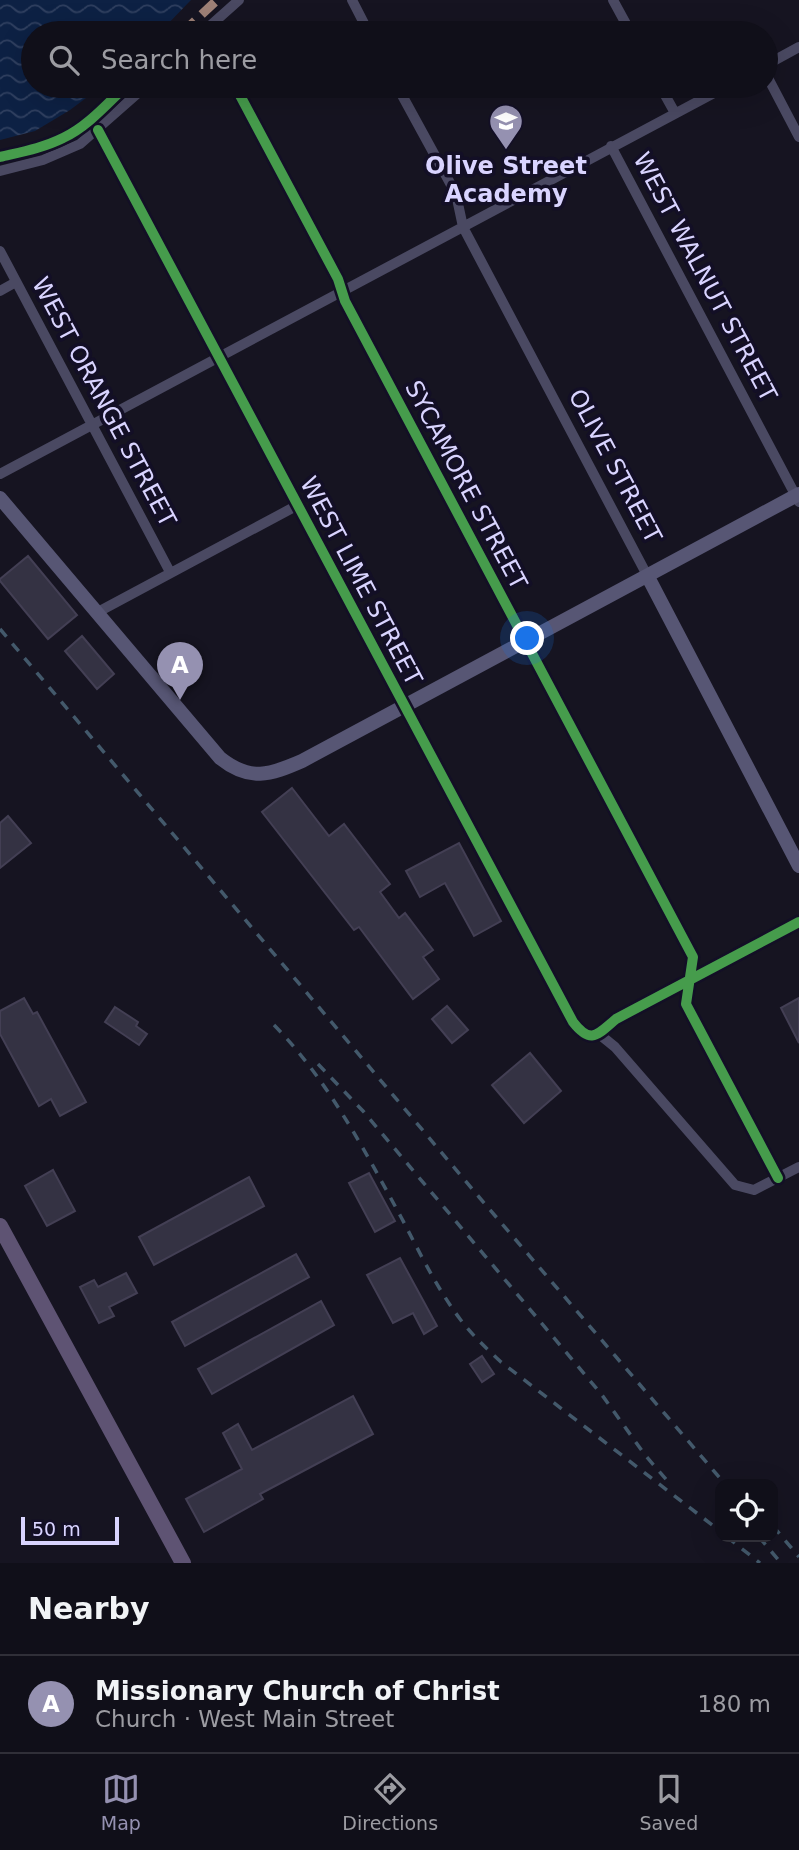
<!DOCTYPE html>
<html lang="en">
<head>
<meta charset="utf-8">
<style>
	body { margin:0; font-family:"DejaVu Sans",sans-serif; background:#1e1d26; color:#f1f3f6 }
	.controls { position:absolute; right:21px; bottom:21px; display:grid; overflow:hidden; border-radius:14px; box-shadow:0 7px 28px #0002 }
	.controls button { width:63px; height:63px; display:grid; place-items:center; padding:0; border:0; border-bottom:2px solid #302f38; background:#100f19; color:#f1f3f6; font:35px sans-serif }
	.scale { position:absolute; left:21px; bottom:18px; width:98px; box-sizing:border-box; padding-left:7px; border:4px solid #d9d4ff; border-top:0; font-size:19px; line-height:24px; white-space:nowrap; color:#d9d4ff; -webkit-text-stroke:5px #130f26; paint-order:stroke }
	.you { position:absolute; left:528px; top:639px; width:24px; height:24px; margin:-18px; border:5px solid #fff; border-radius:50%; background:#1a73e8; box-shadow:0 0 0 10px #1a73e833 }
	.badge { display:grid; place-items:center; width:46px; height:46px; border-radius:50%; background:#9591b1; color:#fff; font-size:23px; font-weight:700 }
	.pin { position:absolute; translate:-50% -58px; filter:drop-shadow(0 2px 4px #0008) }
	.pin::after { content:''; position:absolute; top:37px; width:24px; height:21px; background:inherit; clip-path:polygon(0 0,100% 0,50% 100%) }
	.list { margin:0; padding:0; list-style:none }
	h2 { display:flex; justify-content:space-between; align-items:center; height:91px; margin:0; padding:0 28px; font-size:30px }
	h2 small { font-size:23px; font-weight:400; color:#9c9ca2 }
	.list li { display:grid; grid-template-columns:46px 1fr auto; gap:21px; align-items:center; box-sizing:border-box; height:98px; padding:0 28px; border-top:2px solid #302f38 }
	.list b { display:block; font-size:26px; white-space:nowrap }
	.list p { margin:0; font-size:23px; white-space:nowrap; color:#9c9ca2 }
	.list em { font-size:23px; font-style:normal; color:#9c9ca2 }
	.icon { flex:none; width:38px; height:38px; fill:none; stroke:currentColor; stroke-width:2; stroke-linecap:round; stroke-linejoin:round }
	.map { position:relative; flex:none; width:799px; height:1563px; overflow:hidden }
	.search { position:absolute; background:#100f19; box-shadow:0 7px 28px #0002; left:21px; right:21px; top:21px; height:77px; display:flex; align-items:center; gap:18px; box-sizing:border-box; padding:0 24px; border-radius:38px; color:#9c9ca2; font-size:26px }
	.sheet { height:189px; background:#100f19 }
	nav { display:flex; justify-content:space-around; align-items:center; box-sizing:border-box; height:98px; border-top:2px solid #302f38; background:#100f19; font-size:19px; color:#9c9ca2 }
	nav a { display:grid; justify-items:center; gap:4px }
	nav .on { color:#9591b1 }
	.map>svg:first-child { display:block }
	.water { fill:url(#water-waves) }
	.building { fill:#343243; stroke:#433f54; stroke-width:2 }
	.lines { fill:none; stroke-linecap:round; stroke-linejoin:round }
	.street { stroke:#4a4962; stroke-width:10 }
	.secondary { stroke:#575674; stroke-width:14 }
	.primary { stroke:#5e5373; stroke-width:16 }
	.rail { stroke:#43596b; stroke-width:3.5; stroke-dasharray:10 9; stroke-linecap:butt }
	.quiet { stroke:#9e8076; stroke-width:9; stroke-dasharray:18 9; stroke-linecap:butt }
	.cycleway-casing { stroke:#130f26; stroke-width:15 }
	.cycleway { stroke:#469c4c; stroke-width:10 }
	.labels { text-anchor:middle; dominant-baseline:central; stroke-width:7; stroke-linejoin:round; paint-order:stroke }
	.poi-label { font-size:24px; font-weight:bold; fill:#d9d4ff; stroke:#130f26 }
	.street-label { font-size:24px; fill:#d9d4ff; stroke:#130f26 }
</style>
</head>
<body>
<div class="map">
<svg width="799" height="1563" viewBox="0 0 799 1563">
	<defs>
		<pattern id="water-waves" width="16" height="10" patternUnits="userSpaceOnUse" patternTransform="scale(1.75)"><rect width="16" height="10" fill="#0d2144"/><path d="M0 5q4-4 8 0t8 0" fill="none" stroke="#304060"/></pattern>
	</defs>
	<rect width="100%" height="100%" fill="#161421"/>
	<path class="water" d="M0,0H191L159,33H33V86H102L70,110L35,131L0,140Z"/>
	<path class="building" d="M28,556L77,615L48,639L0,581V579Z
		M82,636L114,674L97,689L65,651Z
		M292,788L329,836L344,824L390,884L380,892L399,918L405,913L433,950L423,957L439,979L413,999L359,927L354,930L262,812Z
		M8,816L31,843L0,868V823Z
		M459,843L501,921L474,936L445,883L420,897L406,871Z
		M24,998L33,1014L37,1012L86,1102L60,1116L51,1099L39,1106L0,1034V1011Z
		M799,998V1043L781,1008Z
		M447,1006L468,1030L452,1043L432,1019Z
		M115,1007L138,1022L136,1026L147,1034L139,1045L105,1022Z
		M530,1053L561,1091L524,1123L492,1085Z
		M53,1170L75,1211L47,1226L25,1186Z
		M369,1173L395,1221L375,1232L349,1183Z
		M249,1177L264,1206L154,1265L139,1237Z
		M296,1254L309,1277L185,1346L172,1322Z
		M400,1258L437,1326L424,1334L413,1313L393,1323L367,1275Z
		M126,1273L137,1293L109,1307L114,1316L99,1323L80,1287L94,1280L98,1287Z
		M321,1301L334,1325L212,1394L198,1369Z
		M482,1356L494,1374L482,1382L470,1364Z
		M353,1396L373,1434L260,1494L263,1499L204,1532L186,1499L242,1469L223,1433L238,1424L252,1450Z"/>
	<g class="lines">
		<path class="street" d="M352,0L369,33
			M613,0L631,33
			M202,33L239,0
			M766,65L799,47
			M766,74L799,137
			M235,86L338,279L345,301L693,957L686,1004L778,1178
			M397,86L456,194L463,227L648,577
			M660,86L675,113
			M98,130L573,1022C591,1045 597,1035 616,1019L799,922
			M611,146L799,502
			M0,171L43,160L80,144L146,86
			M0,251L170,572
			M0,291L16,282
			M0,474L727,86
			M98,612L296,506
			M599,1034L615,1047L735,1185L754,1190L799,1167"/>
		<path class="secondary" d="M0,498L220,758C250,782 270,775 302,761L799,494
			M648,577L799,866"/>
		<path class="primary" d="M0,1226L183,1563"/>
		<path class="rail" d="M0,629L479,1197L725,1484
			M274,1025C327,1079 364,1149 401,1217C419,1251 436,1287 460,1319C472,1335 486,1348 501,1362L720,1531
			M318,1064L363,1111L602,1395L645,1455L671,1485
			M773,1526L799,1557
			M727,1537L760,1563
			M759,1537L781,1563"/>
		<path class="quiet" d="M182,33L217,0"/>
		<g class="cycleway-casing">
			<path id="cycleway" d="M235,86L338,279L345,301L693,957L686,1004L778,1178
				M98,130L573,1022C591,1045 597,1035 616,1019L799,922
				M0,157C21,152 43,148 63,138C87,127 107,104 126,86"/>
		</g>
		<use href="#cycleway" class="cycleway"/>
	</g>
	<defs>
		<g id="school-pin" transform="scale(1.75)"><path d="M0 17L-7.5 6A9.5 9.5 0 1 1 7.5 6Z" fill="#9591b1" stroke="#130f26"/><path d="M0-5L7-2L0 1L-7-2ZM-4 1L0 2.5L4 1V4Q0 6-4 4Z" fill="#fff"/></g>
	</defs>
	<g fill-rule="evenodd">
		<use href="#school-pin" x="506" y="121"/>
	</g>
	<g class="labels">
		<g class="poi-label">
			<text x="506" y="166">Olive Street<tspan x="506" dy="28">Academy</tspan></text>
		</g>
		<g class="street-label">
			<text transform="translate(705 277) rotate(62)">WEST WALNUT STREET</text>
			<text transform="translate(104 402) rotate(62)">WEST ORANGE STREET</text>
			<text transform="translate(615 466) rotate(62)">OLIVE STREET</text>
			<text transform="translate(466 485) rotate(62)">SYCAMORE STREET</text>
			<text transform="translate(361 581) rotate(62)">WEST LIME STREET</text>
		</g>
	</g>
</svg>
<div class="controls">
<button><svg class="icon" aria-label="locate" viewBox="0 0 24 24"><circle cx="12" cy="12" r="6"/><path d="M12 2v4M12 18v4M2 12h4M18 12h4"/></svg></button>
</div>
<div class="scale">50 m</div>
<div class="you"></div>
<div class="pin badge" style="left:180px;top:700px">A</div>
<div class="search"><svg class="icon" aria-label="search" viewBox="0 0 24 24"><circle cx="10" cy="10" r="6"/><path d="M15 15l6 6"/></svg>Search here</div>
</div>
<section class="sheet">
<h2>Nearby<small></small></h2>
<ul class="list">
<li><span class="badge">A</span><div><b>Missionary Church of Christ</b><p>Church · West Main Street</p></div><em>180 m</em></li>
</ul>
</section>
<nav>
<a class="on"><svg class="icon" aria-label="map" viewBox="0 0 24 24"><path d="M3 6l6-2 6 2 6-2v14l-6 2-6-2-6 2zM9 4v14M15 6v14"/></svg>Map</a>
<a><svg class="icon" aria-label="directions" viewBox="0 0 24 24"><path d="M12 3l9 9-9 9-9-9zM9 14v-3h6M13 9l2 2-2 2"/></svg>Directions</a>
<a><svg class="icon" aria-label="saved" viewBox="0 0 24 24"><path d="M7 4h10v16l-5-4-5 4z"/></svg>Saved</a>
</nav>
</body>
</html>
